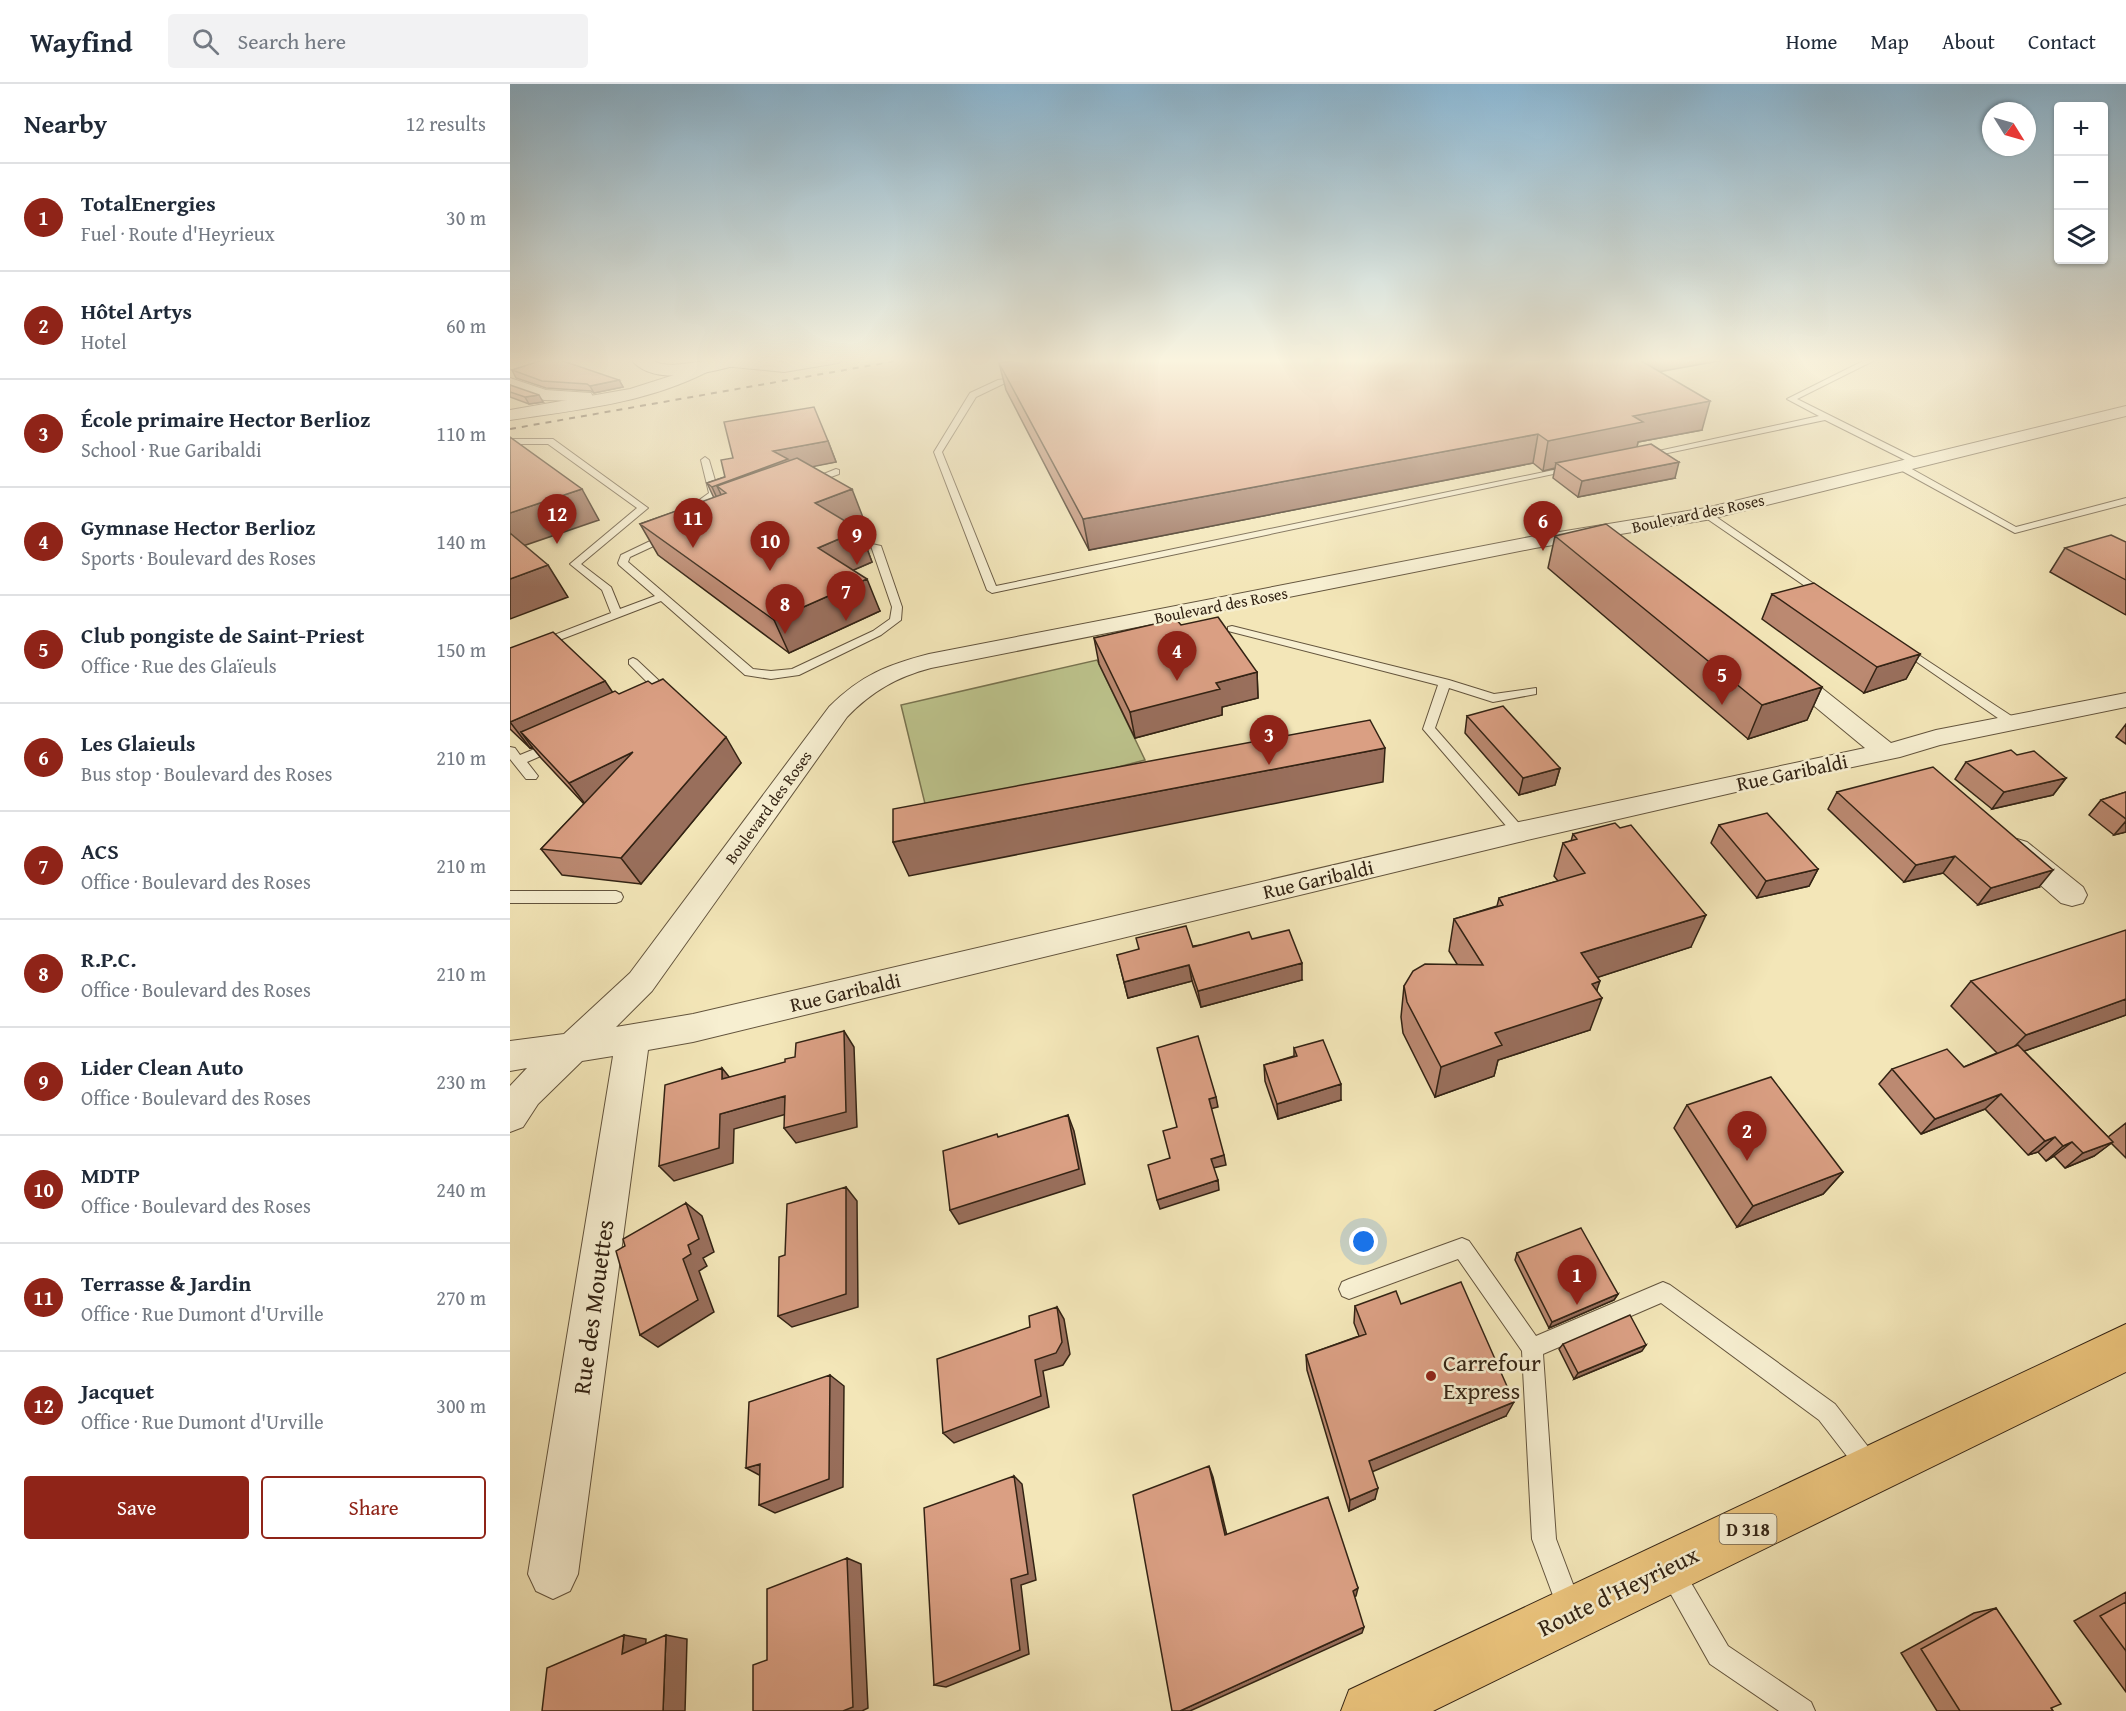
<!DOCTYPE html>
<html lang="en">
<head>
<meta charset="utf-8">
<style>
	body { margin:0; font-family:"Gentium Book Plus",serif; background:#f2f2f3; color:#1f2937 }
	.controls { position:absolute; right:18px; top:18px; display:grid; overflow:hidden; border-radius:6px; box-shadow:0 2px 4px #0004 }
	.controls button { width:54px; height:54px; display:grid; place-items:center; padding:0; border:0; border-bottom:2px solid #e0e1e3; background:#fff; color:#1f2937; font:30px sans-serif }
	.compass { position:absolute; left:1472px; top:18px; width:54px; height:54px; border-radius:50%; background:#fff; box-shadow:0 2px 4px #0004; rotate:127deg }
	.you { position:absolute; left:854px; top:1158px; width:21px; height:21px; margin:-15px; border:4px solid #fff; border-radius:50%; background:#1a73e8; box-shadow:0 0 0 9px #1a73e833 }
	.badge { display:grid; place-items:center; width:39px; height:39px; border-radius:50%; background:#8f2418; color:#fff; font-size:20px; font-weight:700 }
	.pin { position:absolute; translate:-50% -50px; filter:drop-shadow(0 2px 3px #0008) }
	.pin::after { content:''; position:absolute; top:32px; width:21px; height:18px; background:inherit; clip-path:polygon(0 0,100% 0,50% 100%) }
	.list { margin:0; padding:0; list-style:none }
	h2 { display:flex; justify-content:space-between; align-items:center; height:78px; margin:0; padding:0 24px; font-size:26px }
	h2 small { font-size:20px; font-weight:400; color:#747a83 }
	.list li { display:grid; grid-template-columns:39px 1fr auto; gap:18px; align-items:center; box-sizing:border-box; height:108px; padding:0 24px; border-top:2px solid #e0e1e3 }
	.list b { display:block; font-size:22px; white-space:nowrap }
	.list p { margin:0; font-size:20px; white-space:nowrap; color:#747a83 }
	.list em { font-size:20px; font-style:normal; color:#747a83 }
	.actions { display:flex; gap:12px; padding:18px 24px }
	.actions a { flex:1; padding:14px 0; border:2px solid #8f2418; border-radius:6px; text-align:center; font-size:21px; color:#8f2418 }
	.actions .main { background:#8f2418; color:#fff }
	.icon { flex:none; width:33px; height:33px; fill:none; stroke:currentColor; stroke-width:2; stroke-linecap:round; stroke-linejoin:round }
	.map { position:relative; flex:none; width:1616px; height:1627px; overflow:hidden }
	header { display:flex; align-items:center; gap:36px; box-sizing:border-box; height:84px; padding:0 30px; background:#fff; border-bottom:2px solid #e0e1e3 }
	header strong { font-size:28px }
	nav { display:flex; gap:33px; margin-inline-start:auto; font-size:21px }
	.search { width:420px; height:54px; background:#f2f2f3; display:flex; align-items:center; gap:15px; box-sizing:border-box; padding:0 21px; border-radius:6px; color:#747a83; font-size:22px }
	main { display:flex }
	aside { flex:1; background:#fff }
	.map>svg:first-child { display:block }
	.green { fill:#bdc48d; stroke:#787450; stroke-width:1.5 }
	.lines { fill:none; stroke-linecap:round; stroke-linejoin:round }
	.service-casing { stroke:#63543d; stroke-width:2 }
	.minor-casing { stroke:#63543d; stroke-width:2 }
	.tertiary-casing { stroke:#63543d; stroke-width:2 }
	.secondary-casing { stroke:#332314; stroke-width:2 }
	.primary-casing { stroke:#332314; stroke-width:2 }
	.service { fill:#f7efd1; fill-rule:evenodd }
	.minor { fill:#f7efd1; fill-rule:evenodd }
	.tertiary { fill:#f7efd1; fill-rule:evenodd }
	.secondary { fill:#f7efd1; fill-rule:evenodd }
	.primary { fill:#eac37c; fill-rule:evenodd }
	.rail { stroke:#332314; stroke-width:2; stroke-dasharray:6 6; stroke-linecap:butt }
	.wall { fill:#bb8971; stroke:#332314; stroke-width:1.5 }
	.shaded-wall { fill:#996f5c; stroke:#332314; stroke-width:1.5 }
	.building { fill:#da9f83; stroke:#332314; stroke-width:1.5 }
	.poi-dot { fill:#8f2418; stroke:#f7efd1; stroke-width:2 }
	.labels { text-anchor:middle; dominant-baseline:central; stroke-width:5; stroke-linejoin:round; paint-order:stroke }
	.far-street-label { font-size:16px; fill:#332314; stroke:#f7efd1 }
	.shield { fill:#f7efd1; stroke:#6e604d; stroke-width:1.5 }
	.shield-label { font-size:18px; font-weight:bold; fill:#332314 }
	.street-label { font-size:20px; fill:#332314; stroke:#f7efd1 }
	.near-street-label { font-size:24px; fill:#332314; stroke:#f7efd1 }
	.near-poi-label { font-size:24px; fill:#332314; stroke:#f7efd1; text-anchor:start }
</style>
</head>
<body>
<header>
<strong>Wayfind</strong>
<div class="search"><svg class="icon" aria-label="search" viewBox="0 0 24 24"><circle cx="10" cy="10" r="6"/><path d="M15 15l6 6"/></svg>Search here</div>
<nav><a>Home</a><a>Map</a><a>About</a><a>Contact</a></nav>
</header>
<main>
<aside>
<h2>Nearby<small>12 results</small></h2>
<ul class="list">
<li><span class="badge">1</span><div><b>TotalEnergies</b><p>Fuel · Route d'Heyrieux</p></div><em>30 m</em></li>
<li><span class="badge">2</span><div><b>Hôtel Artys</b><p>Hotel</p></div><em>60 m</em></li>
<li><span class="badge">3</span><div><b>École primaire Hector Berlioz</b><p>School · Rue Garibaldi</p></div><em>110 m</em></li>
<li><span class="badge">4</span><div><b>Gymnase Hector Berlioz</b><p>Sports · Boulevard des Roses</p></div><em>140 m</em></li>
<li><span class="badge">5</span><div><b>Club pongiste de Saint-Priest</b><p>Office · Rue des Glaïeuls</p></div><em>150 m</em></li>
<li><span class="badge">6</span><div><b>Les Glaieuls</b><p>Bus stop · Boulevard des Roses</p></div><em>210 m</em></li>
<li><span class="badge">7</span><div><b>ACS</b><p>Office · Boulevard des Roses</p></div><em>210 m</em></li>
<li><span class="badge">8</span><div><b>R.P.C.</b><p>Office · Boulevard des Roses</p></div><em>210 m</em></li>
<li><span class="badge">9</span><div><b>Lider Clean Auto</b><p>Office · Boulevard des Roses</p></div><em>230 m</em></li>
<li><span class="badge">10</span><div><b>MDTP</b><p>Office · Boulevard des Roses</p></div><em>240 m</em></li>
<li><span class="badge">11</span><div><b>Terrasse &amp; Jardin</b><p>Office · Rue Dumont d'Urville</p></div><em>270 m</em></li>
<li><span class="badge">12</span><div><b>Jacquet</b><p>Office · Rue Dumont d'Urville</p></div><em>300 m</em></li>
</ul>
<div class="actions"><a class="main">Save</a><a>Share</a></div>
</aside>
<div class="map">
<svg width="1616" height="1627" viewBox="0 0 1616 1627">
	<rect width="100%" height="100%" fill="#f3e6b8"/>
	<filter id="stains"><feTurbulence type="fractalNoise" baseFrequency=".00333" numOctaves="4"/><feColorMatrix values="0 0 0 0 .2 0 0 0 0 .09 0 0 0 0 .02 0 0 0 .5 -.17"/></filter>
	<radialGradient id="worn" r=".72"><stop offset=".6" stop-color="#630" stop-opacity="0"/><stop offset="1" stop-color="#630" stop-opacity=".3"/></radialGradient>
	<path class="green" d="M587,576L635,676L418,732L391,621Z"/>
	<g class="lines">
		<g class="service-casing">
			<path id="service" d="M1357,275H1367L1287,315L1407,375V379H1401L1315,336L1134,374L1130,371L1309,332L1277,315Z
				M1608,275H1616V278L1609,277Z
				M512,293H515V297L493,300L466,313L432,368L486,502L1063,382L1067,385L482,509L477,506L424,368L460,309L488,296Z
				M0,355H43L138,424L71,480L101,503L110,525L145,512L109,481L108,479L111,471L159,448L164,451L163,453L120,473L118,478L243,585L261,587L282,585L363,547L380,535L382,523L361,462L362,460L371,462L392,523L391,536L371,551L289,591L261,595L235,591L151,517L0,575V568L101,529L92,506L60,480L127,424L38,360H2Z
				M195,373L199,376L209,410L180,431H174V427L199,409L191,376Z
				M1385,379H1391L1506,443L1616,414V420L1505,449L1385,383Z
				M326,385L329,386V390L299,401L294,398Z
				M1193,428H1199L1320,511L1319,513H1311L1193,432Z
				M722,542L939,596L984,610L1026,604V610L983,618L939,604L925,644L1014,745L1016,748L1014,751H1004L913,645L928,601L718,547V543Z
				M1392,560L1506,635L1508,638L1506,641H1498L1388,565V561Z
				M123,574L127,576L160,607V613H152L119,580V576Z
				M44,657L49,658L50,661L49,664L17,678L28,692L26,695H16L0,675V663L5,664L10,671Z
				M0,807H106L111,809L113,813L111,817L106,819H0Z
				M952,1154L959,1157L1026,1252L1153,1198L1160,1201L1325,1320L1366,1373L1369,1381L1366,1389L1358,1392L1350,1389L1309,1336L1151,1219L1033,1270L1046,1455L1072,1524L1069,1533L1060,1536L1051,1533L1022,1455L1012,1267L948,1175L839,1215L832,1212L829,1205L832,1198L839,1195Z
				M1161,1477L1170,1480L1218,1562L1301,1618L1305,1627H1269L1200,1580L1149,1489L1152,1480Z"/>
		</g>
		<g class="minor-casing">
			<path id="minor" d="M216,275L274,278L298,275H335L328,279L274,288L213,282L211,279Z
				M0,294L36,306L81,309L85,317L77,322L71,320L69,317L34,316L0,304Z
				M1616,322V332L1196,436L1025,464L421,584C387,593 362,607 337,633L142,907L106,943L183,930L1009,738L1355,664L1268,592L1264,587L1268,582L1276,580L1284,582L1381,659L1426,646L1616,609V623L1430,661L1390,673L1252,702L1009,758L183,958L138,966L68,1490L60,1507L43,1515L26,1507L18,1490L103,972L72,977L28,1020L13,1043L0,1048V1002L17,984L0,987V957L54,950L120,889L319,623C351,591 377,581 419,570L1025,452L1196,424Z
				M1507,755L1517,758L1573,803L1577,811L1573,819L1562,822L1551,819L1497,772L1493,765L1497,758Z"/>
		</g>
		<g class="tertiary-casing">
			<path id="tertiary" d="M191,279L197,280L199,284L197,288C136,319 67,326 0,336V326L120,305L164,291Z"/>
		</g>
		<g class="secondary-casing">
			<path id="secondary" d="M121,275H139L151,280L163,281L214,275H239L237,278C208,287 142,305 121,275Z"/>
		</g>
		<g class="primary-casing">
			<path id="primary" d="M1616,1240V1288L923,1627H831L839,1606Z"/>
		</g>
		<use href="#service" class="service"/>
		<use href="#minor" class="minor"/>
		<use href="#tertiary" class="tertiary"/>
		<use href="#secondary" class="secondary"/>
		<use href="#primary" class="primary"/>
		<path class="rail" d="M0,345L397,275"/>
	</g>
	<path class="wall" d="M489,279L1150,288L1192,346L1128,358L1127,362L1165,394L1068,413L1043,394L1045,384L1033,387L1023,379L579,466L496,306Z
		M2,286L109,296L113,303L84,309L81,307L36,304L6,294Z
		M0,301L33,318L19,320L0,313Z
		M318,357L326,378L302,382L354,436L341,441L350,446L362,478L343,486L370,527L279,569L148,471L130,440L204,414L197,399Z
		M1045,452L1312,603L1297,636L1238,655L1038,484Z
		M1616,458V531L1540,488L1555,464Z
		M1262,510L1410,570L1396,595L1354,609L1252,535Z
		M671,541L747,588L748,614L712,623V631L625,654L589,580L584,554Z
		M0,564L102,608L109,610L231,679L131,800L52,791L31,765L74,720L31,674L22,663L20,664L0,645Z
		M957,632L1050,684L1045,701L1009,711L955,649Z
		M1616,640V660L1606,653Z
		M1507,671L1556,694L1543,711L1482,725L1445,695L1456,678Z
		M1327,708L1529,803L1468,821L1433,789L1394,798L1318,725Z
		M1616,708V748L1604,751L1579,731L1591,716Z
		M1209,741L1308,785L1299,802L1247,814L1201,759Z
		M1063,750L1181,863L1088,893L1087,907L1080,946L988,976L984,992L925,1013L893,949L891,933L894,902L947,880L939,867L944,835L987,822L989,814L1048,797L1044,792L1053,759L1061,757Z
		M742,855L792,896L691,923L682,897L618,914L607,871Z
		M1461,897L1616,931L1514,967L1598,1053L1616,1039V1074L1601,1059L1584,1072L1555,1084L1544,1072L1536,1077L1528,1068L1518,1071L1475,1025L1411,1050L1369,1000L1382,985L1454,983L1487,969L1441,922Z
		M784,964L831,1016L768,1035L755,997L754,981L784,972Z
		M1177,1021L1333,1088L1313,1110L1227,1143L1164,1044Z
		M1007,1169L1108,1210L1104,1216L1039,1244L1005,1176Z
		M891,1220L996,1332L862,1387L865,1415L839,1427L797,1286L796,1271L849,1252L844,1239L845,1222Z
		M1053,1260L1132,1267L1064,1295L1049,1265Z
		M1616,1508V1608L1564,1537Z
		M1486,1524L1543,1627H1427L1391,1569L1464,1529Z"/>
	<path class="shaded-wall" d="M1114,275H1220L1109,295Z
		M109,296L113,303L84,309L80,302Z
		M29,311L33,318L19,320L15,313Z
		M1200,317L1192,346L1128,358L1126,368L1046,379L1045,384L1033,387L1038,357L1123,332Z
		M1028,350L1023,379L579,466L573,435Z
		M318,357L326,378L207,402L217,423L212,425L202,403L263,367Z
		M1169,378L1165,394L1068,413L1072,397Z
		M72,405L89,436L4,465L0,459V429Z
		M342,405L354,436L317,451L305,419Z
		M350,446L362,478L321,496L308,464Z
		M38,481L58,513L0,535V495Z
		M357,495L370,527L279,569L264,536Z
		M1410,570L1396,595L1354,609L1367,583Z
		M747,588L748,614L712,623V631L625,654L620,628L706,599Z
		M95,597L112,622L11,648L22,663L20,664L0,638Z
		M1312,603L1297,636L1238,655L1252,621Z
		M216,653L231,679L131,800L111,774Z
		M875,664L873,698L399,792L383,758Z
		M123,668L79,725L59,699Z
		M1050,684L1045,701L1009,711L1013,694Z
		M1556,694L1543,711L1482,725L1494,708Z
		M1616,737V748L1604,751Z
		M1445,772L1433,789L1394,798L1406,781Z
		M1308,785L1299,802L1247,814L1256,797Z
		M1543,786L1529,803L1468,821L1481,804Z
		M1196,831L1181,863L1061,902L1071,869Z
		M792,879V896L691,923L688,907Z
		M679,881L682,897L618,914L614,898Z
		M1090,897L1083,917L1092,914L1080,946L988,976L984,992L925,1013L931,983L985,949L1082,900Z
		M1616,915V931L1492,975L1516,951Z
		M334,947L344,963L347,1043L286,1059L274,1044Z
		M212,984L225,1000L212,995Z
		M831,1000V1016L768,1035L767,1020Z
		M1491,1010L1475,1025L1411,1050L1425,1035Z
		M275,1012L287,1027L224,1045L223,1079L164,1097L149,1082L210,1030Z
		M706,1013L708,1023L700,1025L699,1015Z
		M558,1031L564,1047L575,1100L449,1140L440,1126Z
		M1545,1053L1528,1068L1518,1071L1535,1057Z
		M1562,1058L1544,1072L1536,1077L1553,1062Z
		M1603,1058L1584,1072L1555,1084L1573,1069Z
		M714,1071L716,1081L703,1084L701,1075Z
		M1333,1088L1313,1110L1227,1143L1243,1122Z
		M708,1096L709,1106L650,1125L647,1116Z
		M336,1103L347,1117L348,1223L282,1243L268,1232Z
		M176,1119L192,1132L204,1168L193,1174L197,1182L189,1187L204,1228L148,1263L130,1251L173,1175L178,1161Z
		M1108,1210L1104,1216L1039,1244L1042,1238Z
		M547,1223L554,1235L560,1270L553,1281L533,1287L539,1323L444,1359L433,1349L525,1276Z
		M1136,1261L1132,1267L1064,1295L1068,1289Z
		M320,1291L334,1302L333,1403L265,1429L249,1421Z
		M1004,1318L996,1332L857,1390L859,1377Z
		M250,1380L253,1393L236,1384Z
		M699,1382L703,1393L719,1460L715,1451Z
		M504,1392L512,1400L526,1496L511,1501L519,1570L436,1603L424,1601L501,1495Z
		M868,1404L865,1415L839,1427L840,1416Z
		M337,1474L351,1480L358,1624L352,1627H333Z
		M848,1504L846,1512L841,1514L843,1507Z
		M854,1543L852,1549L680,1627H670Z
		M114,1551L136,1555L135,1573L112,1570Z
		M156,1551L177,1555L175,1627H153Z"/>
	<path class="building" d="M36,275H47L109,296L80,302L77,300L32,297L2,286Z
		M515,275H1128L1200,317L1123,332L1133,338L1038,357L1028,350L573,435L489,279Z
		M0,301L29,311L15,313L0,308Z
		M304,323L318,357L263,367L278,375L202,403L197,399L215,393L211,376L223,374L214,338Z
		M0,353L72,405L0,429Z
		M1141,360L1169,378L1072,397L1046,379Z
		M287,374L342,405L305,419L350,446L308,464L357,495L264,536L130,440L216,409L207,402Z
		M1096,440L1312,603L1252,621L1045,452Z
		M0,449L38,481L0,495Z
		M1601,451L1616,458V496L1555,464Z
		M1304,499L1410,570L1367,583L1262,510Z
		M708,533L747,588L706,599L710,605L620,628L584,554L666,535L671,541Z
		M43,548L95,597L0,638V564Z
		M153,595L216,653L111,774L31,765L123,668L59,699L11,648L105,607L109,610L138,597L142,600Z
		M993,622L1050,684L1013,694L957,632Z
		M860,636L875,664L383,758V725Z
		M1501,666L1507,671L1524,667L1556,694L1494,708L1456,678Z
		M1423,683L1543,786L1481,804L1445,772L1406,781L1327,708Z
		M1616,708V735L1591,716Z
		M1257,729L1308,785L1256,797L1209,741Z
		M1105,739L1110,744L1121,741L1196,831L1071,869L1090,897L1082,900L1092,914L985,949L992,961L931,983L897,918L894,902L903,887L915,880L973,881L944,835L993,821L989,814L1075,789L1053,759L1067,755L1063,750Z
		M676,842L683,863L739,848L742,855L779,846L792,879L688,907L679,881L614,898L607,871L629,865L626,854Z
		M1616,846V915L1516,951L1461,897Z
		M334,947L336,1028L274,1044L275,1012L210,1030L209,1064L149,1082L155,1001L212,984V995L275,978V975L285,973L286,959Z
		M688,952L706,1013L699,1015L714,1071L701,1075L708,1096L647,1116L638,1081L660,1074L653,1047L667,1043L647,964Z
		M813,956L831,1000L767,1020L754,981L787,972L784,964Z
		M1508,961L1603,1058L1573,1069L1562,1058L1553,1062L1545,1053L1535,1057L1491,1010L1425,1035L1382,985L1437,965L1454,983Z
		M1261,993L1333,1088L1243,1122L1177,1021Z
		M558,1031L569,1085L440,1126L433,1067L487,1050L488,1053Z
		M336,1103V1210L268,1232L269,1173L275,1171L277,1120Z
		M176,1119L189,1155L178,1161L181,1170L173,1175L188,1216L130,1251L106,1167L115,1162L113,1155Z
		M1071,1144L1108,1210L1042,1238L1007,1169Z
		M951,1198L1004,1318L859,1377L868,1404L840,1416L796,1271L856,1250L845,1222L886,1207L891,1220Z
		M547,1223L552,1258L546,1269L525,1276L531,1312L433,1349L427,1275L520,1243L519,1232Z
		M1120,1231L1136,1261L1068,1289L1053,1260Z
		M320,1291L319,1395L249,1421L250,1380L236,1384L239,1318Z
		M699,1382L715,1451L818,1413L848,1504L843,1507L854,1543L670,1627H662L623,1411Z
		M504,1392L518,1490L501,1495L510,1566L424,1601L414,1424Z
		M337,1474L343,1623L333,1627H243V1581L257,1576V1505Z
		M1616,1518V1567L1590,1532Z
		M1486,1524L1551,1620L1541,1624L1543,1627H1450L1411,1565Z
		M114,1551L112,1570L156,1551L153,1627H32L37,1584Z"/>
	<linearGradient id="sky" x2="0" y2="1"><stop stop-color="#8bb8d5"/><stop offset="0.55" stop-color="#faf4df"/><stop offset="1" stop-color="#faf4df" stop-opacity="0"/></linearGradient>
	<rect width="1616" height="503" fill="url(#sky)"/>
	<circle class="poi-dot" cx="921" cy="1292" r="6"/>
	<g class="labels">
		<g class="far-street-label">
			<text transform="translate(1188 429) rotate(-12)">Boulevard des Roses</text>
			<text transform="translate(711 521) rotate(-11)">Boulevard des Roses</text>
			<text transform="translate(258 723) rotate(-54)">Boulevard des Roses</text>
		</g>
		<rect class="shield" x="1209.5" y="1430" width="57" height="30" rx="4.5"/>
		<g class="shield-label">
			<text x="1238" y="1445">D 318</text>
		</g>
		<g class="street-label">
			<text transform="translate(1282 688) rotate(-12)">Rue Garibaldi</text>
			<text transform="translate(808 795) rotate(-13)">Rue Garibaldi</text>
			<text transform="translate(335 908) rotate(-13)">Rue Garibaldi</text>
		</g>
		<g class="near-street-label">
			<text transform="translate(83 1223) rotate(-82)">Rue des Mouettes</text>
			<text transform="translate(1108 1507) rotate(-26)">Route d'Heyrieux</text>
		</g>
		<g class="near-poi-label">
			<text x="933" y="1278">Carrefour<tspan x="933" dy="28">Express</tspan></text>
		</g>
	</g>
	<rect width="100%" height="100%" filter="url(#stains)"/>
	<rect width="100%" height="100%" fill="url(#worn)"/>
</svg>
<div class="controls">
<button>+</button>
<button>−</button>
<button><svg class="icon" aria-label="layers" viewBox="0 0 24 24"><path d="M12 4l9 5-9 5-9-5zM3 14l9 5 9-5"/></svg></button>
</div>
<svg class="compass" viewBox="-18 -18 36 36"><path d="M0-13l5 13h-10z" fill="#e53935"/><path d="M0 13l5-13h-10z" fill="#747a83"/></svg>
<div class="you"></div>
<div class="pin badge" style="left:1067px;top:1221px">1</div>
<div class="pin badge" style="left:1237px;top:1077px">2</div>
<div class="pin badge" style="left:759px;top:681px">3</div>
<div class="pin badge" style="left:667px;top:597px">4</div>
<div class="pin badge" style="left:1212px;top:621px">5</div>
<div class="pin badge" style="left:1033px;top:467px">6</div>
<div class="pin badge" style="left:336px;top:537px">7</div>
<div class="pin badge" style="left:275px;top:550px">8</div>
<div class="pin badge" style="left:347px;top:481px">9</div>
<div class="pin badge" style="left:260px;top:487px">10</div>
<div class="pin badge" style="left:183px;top:464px">11</div>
<div class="pin badge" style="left:47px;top:460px">12</div>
</div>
</main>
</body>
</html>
